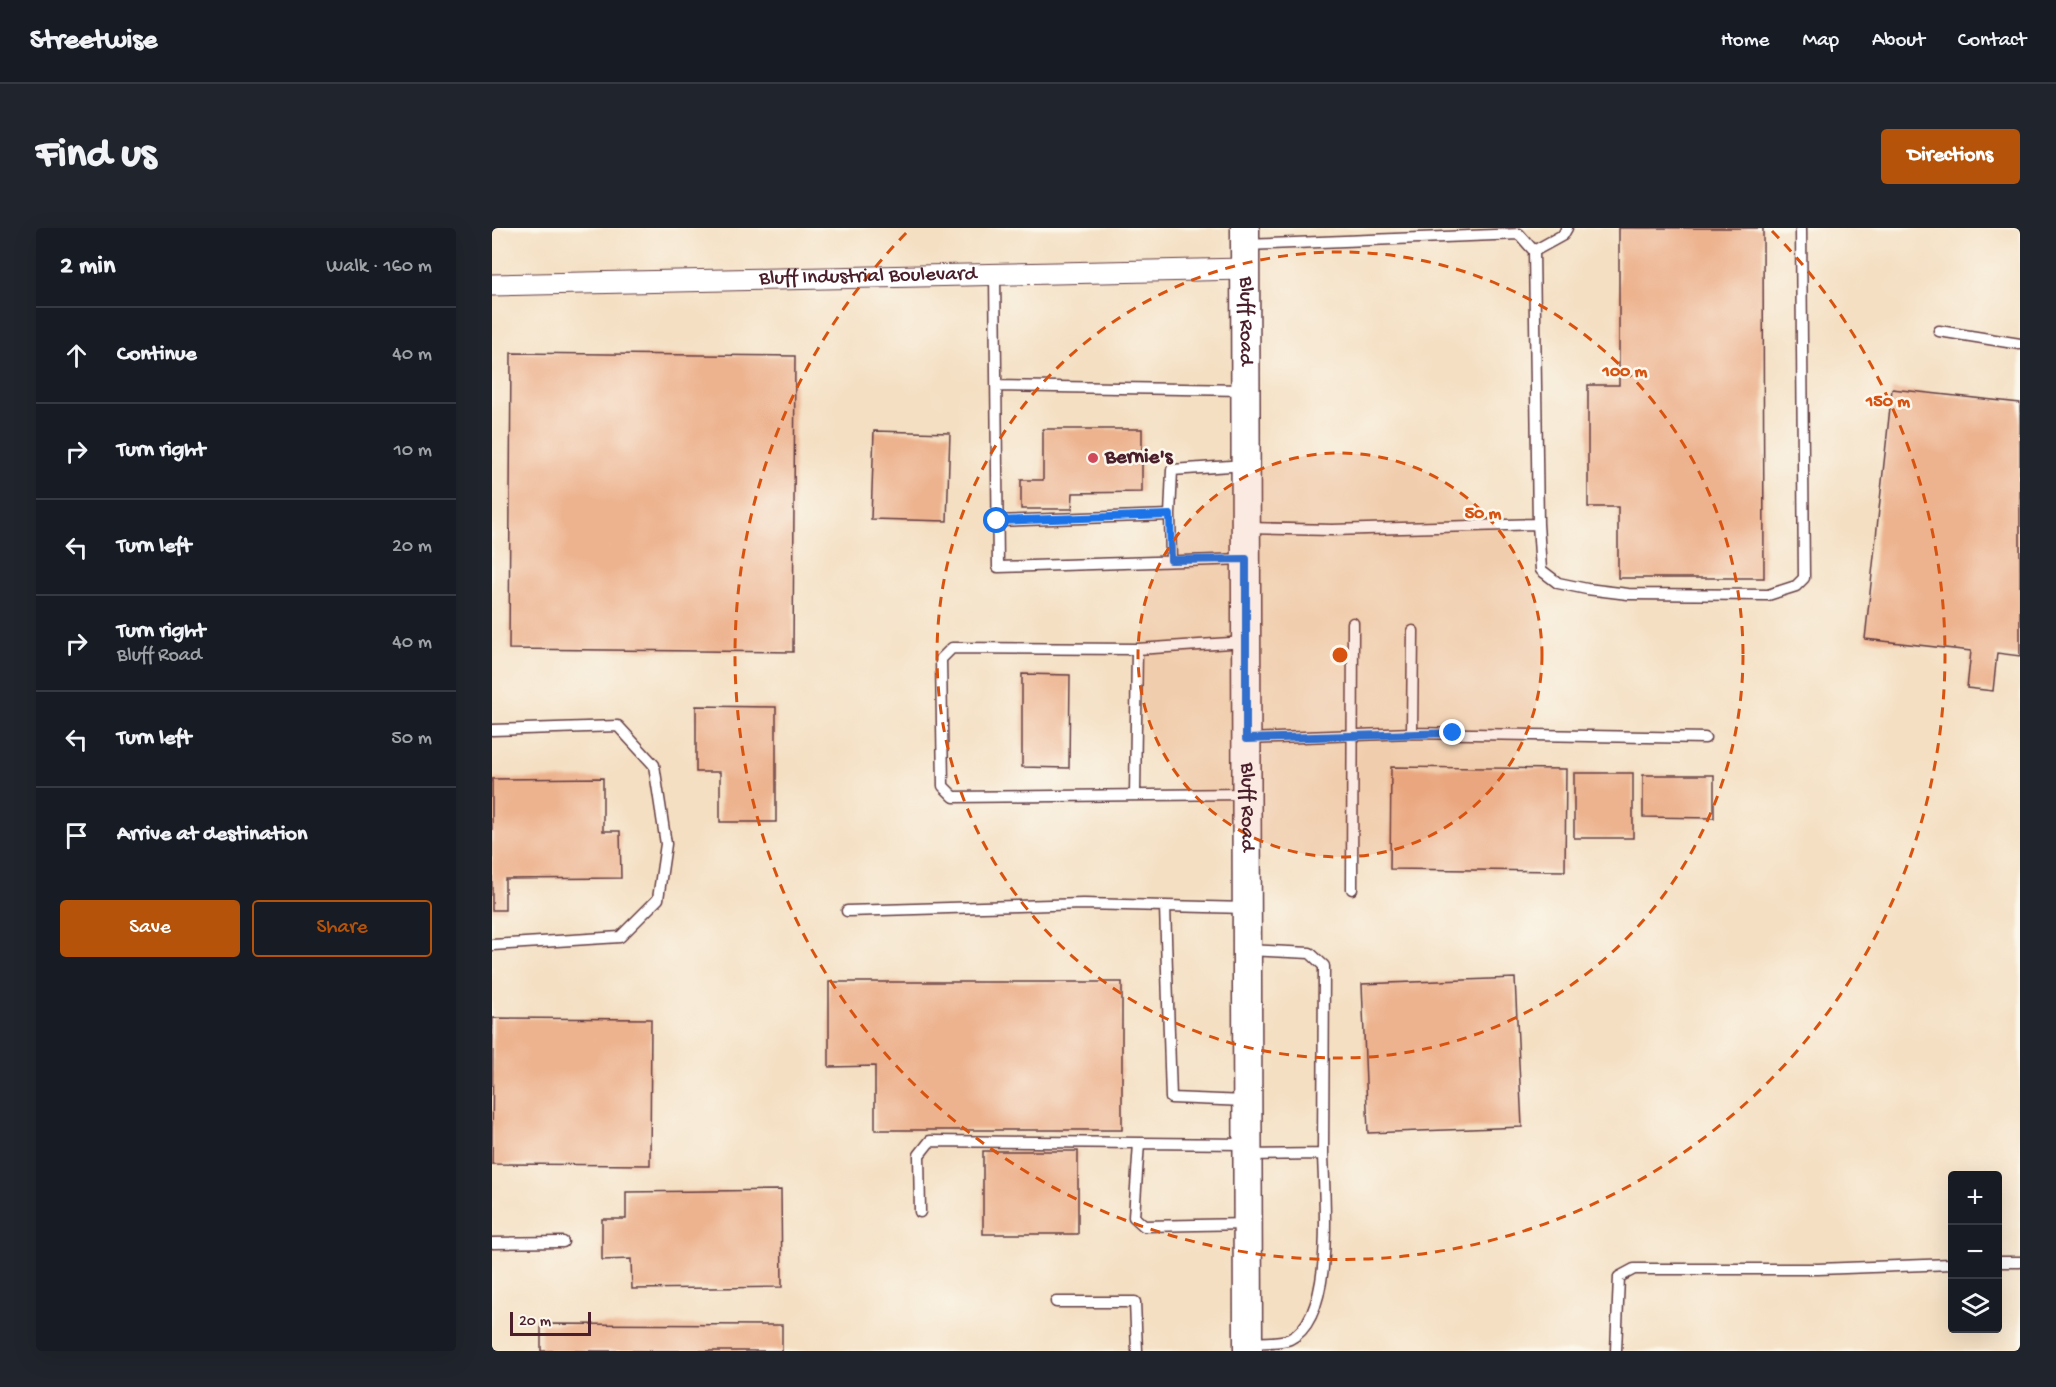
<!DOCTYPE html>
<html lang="en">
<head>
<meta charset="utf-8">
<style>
	body { margin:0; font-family:"Gochi Hand",sans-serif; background:#20242c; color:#f1f3f6 }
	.controls { position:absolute; right:18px; bottom:18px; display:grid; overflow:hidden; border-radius:6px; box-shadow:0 6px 24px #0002 }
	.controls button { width:54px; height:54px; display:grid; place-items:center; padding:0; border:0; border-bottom:2px solid #363941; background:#171b24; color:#f1f3f6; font:30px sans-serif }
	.scale { position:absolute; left:18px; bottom:15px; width:81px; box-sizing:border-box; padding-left:6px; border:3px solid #4a1f2b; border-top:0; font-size:16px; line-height:21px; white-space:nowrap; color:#4a1f2b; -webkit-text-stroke:4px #fbf7ec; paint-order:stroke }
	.stop { position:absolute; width:18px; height:18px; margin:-14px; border:4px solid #1a73e8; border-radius:50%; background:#fff }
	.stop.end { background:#1a73e8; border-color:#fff; box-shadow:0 2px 6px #0008 }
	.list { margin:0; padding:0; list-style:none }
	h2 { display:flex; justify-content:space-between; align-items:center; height:78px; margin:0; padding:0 24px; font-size:26px }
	h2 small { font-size:20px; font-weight:400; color:#9ea1a6 }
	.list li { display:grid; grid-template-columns:39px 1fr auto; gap:18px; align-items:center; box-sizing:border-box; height:96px; padding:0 24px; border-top:2px solid #363941 }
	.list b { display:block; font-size:22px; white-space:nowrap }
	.list p { margin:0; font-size:20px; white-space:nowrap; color:#9ea1a6 }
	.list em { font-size:20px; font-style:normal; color:#9ea1a6 }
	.actions { display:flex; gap:12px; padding:18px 24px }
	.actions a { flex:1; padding:14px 0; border:2px solid #b45309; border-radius:6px; text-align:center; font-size:21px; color:#b45309 }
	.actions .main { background:#b45309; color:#fff }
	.icon { flex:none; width:33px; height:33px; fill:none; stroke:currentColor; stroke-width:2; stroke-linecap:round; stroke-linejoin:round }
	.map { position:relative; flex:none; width:1528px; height:1123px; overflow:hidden; border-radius:6px }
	header { display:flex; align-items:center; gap:36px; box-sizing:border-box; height:84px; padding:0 30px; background:#171b24; border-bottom:2px solid #363941 }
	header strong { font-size:28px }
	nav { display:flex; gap:33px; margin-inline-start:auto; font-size:21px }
	.intro { display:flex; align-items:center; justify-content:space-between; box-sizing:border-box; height:144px; padding:0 36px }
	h1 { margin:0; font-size:42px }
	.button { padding:15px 27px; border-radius:6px; background:#b45309; color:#fff; font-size:21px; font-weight:700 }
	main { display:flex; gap:36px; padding:0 36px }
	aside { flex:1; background:#171b24; border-radius:6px; box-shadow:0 6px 24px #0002 }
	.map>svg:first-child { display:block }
	.building { fill:#edb38f }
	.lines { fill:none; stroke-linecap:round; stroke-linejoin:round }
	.lane-casing { stroke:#643c42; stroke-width:13 }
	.street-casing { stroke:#643c42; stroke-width:23 }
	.secondary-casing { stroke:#643c42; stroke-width:31 }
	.lane { stroke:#fff; stroke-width:10 }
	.street { stroke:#fff; stroke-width:21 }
	.secondary { stroke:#fff; stroke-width:28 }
	.route { stroke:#1a73e8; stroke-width:8 }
	.ring { fill:none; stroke:#d8530f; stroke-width:3; stroke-dasharray:10 8 }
	.poi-dot { fill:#d1495b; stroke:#fbf7ec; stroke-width:2 }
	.labels { text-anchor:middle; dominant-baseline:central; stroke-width:5; stroke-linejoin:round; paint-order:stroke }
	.street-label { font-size:21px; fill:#4a1f2b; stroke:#fbf7ec }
	.poi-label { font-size:21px; font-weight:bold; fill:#4a1f2b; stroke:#fbf7ec; text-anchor:start }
	.centre { fill:#d8530f; stroke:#fbf7ec; stroke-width:3 }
	.ring-label { font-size:18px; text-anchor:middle; font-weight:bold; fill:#d8530f; stroke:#fbf7ec; stroke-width:5; stroke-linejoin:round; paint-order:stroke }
</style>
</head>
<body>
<header>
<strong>Streetwise</strong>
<nav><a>Home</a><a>Map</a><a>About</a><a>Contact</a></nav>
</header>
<div class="intro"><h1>Find us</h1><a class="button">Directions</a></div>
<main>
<aside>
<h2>2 min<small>Walk · 160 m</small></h2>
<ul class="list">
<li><svg class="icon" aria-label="ahead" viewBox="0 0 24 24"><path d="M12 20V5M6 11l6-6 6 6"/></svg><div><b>Continue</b></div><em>40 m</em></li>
<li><svg class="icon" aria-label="right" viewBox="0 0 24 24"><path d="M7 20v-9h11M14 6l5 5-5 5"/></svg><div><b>Turn right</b></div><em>10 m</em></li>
<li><svg class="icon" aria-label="left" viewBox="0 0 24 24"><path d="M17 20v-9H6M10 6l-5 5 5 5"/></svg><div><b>Turn left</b></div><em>20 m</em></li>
<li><svg class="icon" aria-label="right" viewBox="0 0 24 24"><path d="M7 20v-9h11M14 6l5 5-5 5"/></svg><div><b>Turn right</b><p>Bluff Road</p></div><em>40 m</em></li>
<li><svg class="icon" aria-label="left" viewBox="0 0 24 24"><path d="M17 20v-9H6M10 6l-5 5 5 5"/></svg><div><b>Turn left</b></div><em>50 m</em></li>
<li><svg class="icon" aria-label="arrive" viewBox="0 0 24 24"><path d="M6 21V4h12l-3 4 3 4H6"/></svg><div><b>Arrive at destination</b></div></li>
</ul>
<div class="actions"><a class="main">Save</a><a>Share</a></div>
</aside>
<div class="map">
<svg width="1528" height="1123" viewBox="0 0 1528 1123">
	<rect width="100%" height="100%" fill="#fbf7ec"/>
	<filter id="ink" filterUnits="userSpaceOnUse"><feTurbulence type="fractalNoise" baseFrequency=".0167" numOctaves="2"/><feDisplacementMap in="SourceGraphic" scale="12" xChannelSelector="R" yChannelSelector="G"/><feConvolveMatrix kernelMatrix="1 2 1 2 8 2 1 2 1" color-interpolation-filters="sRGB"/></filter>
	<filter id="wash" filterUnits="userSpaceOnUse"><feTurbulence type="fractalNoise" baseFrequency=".008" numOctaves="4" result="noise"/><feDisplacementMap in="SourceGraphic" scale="24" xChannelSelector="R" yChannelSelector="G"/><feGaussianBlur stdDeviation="1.35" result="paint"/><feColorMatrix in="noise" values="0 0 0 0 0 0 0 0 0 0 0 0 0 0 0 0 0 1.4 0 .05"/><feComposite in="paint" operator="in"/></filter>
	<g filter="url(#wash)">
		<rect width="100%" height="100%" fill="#f4dfc2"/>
		<g id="blocks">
			<path class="building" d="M1127,0H1271L1272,350H1126V279H1096V157H1127Z
				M19,125L303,128L301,424L17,421Z
				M1400,161L1528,175V428L1505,425L1501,463L1475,460L1479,423L1373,411Z
				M551,201H650V264L581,265L580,281H529V252H551Z
				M382,203L458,205L455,293L379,291Z
				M530,446L578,447L577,540L530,539Z
				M204,478L284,479V594H228V544H204Z
				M899,539L1074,541L1073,643L898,641Z
				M1082,545H1141V610H1082Z
				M1151,547H1222V590L1151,589Z
				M111,550V603H128L129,650L13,651V682H0V551Z
				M1023,750L1030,899L876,905L870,756Z
				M337,754H630V902H383V838L337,839Z
				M1,790L159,791L158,937L0,936Z
				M491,923H586V1006H491Z
				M289,962L290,1059L140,1061L139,1031L110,1032V991H134V964Z
				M49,1096L290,1097V1123H49Z"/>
		</g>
	</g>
	<g filter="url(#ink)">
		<use href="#blocks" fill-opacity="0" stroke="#643c42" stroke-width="1.5"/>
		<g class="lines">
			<g class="lane-casing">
				<path id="lane" d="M753,17L1027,6L1042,23L1046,296L840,302L755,300
					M1042,23L1071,7L1075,0
					M503,46L506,339L754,331
					M1447,103L1528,116
					M504,158L753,162
					M505,293L678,287
					M1046,296L1049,342L1066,355L1095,361L1136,366L1276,367L1304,358L1312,350L1309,0
					M679,332L678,287L680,242L753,237
					M0,502L126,498L162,537L174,616L166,671L128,709L0,717
					M920,505L1213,510
					M756,511L920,505L921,403
					M753,566L462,569L451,558L449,431L460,420L645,421L754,414
					M643,567L645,421
					M860,661L861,395
					M673,678L679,870L754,873
					M355,683L591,676L755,680
					M755,722L818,725L832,738L831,926L757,927
					M647,915L642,989L652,998L756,996
					M428,984L427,927L438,913L753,916
					M0,1015L71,1014
					M1506,1034H1528
					M564,1074H643L645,1123
					M757,1115C767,1114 789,1115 798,1111C844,1089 832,969 831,926
					M1124,1123L1127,1049L1142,1041H1326L1460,1036"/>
			</g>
			<g class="street-casing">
				<g id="street">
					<path id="s1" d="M0,57L753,41"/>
				</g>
			</g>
			<g class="secondary-casing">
				<g id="secondary">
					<path id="s2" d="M753,0L756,1123"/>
				</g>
			</g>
			<use href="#lane" class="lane"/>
			<use href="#street" class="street"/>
			<use href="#secondary" class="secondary"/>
		</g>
	</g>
	<g class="lines" filter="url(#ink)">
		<path class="route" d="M505,293L678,287L679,332L754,331V511L961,505"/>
	</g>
	<circle cx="848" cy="427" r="202" fill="#d8530f" fill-opacity=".12"/>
	<g class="ring">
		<circle cx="848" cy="427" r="202"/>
		<circle cx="848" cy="427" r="403"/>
		<path d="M1280 3A605 605 0 1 1 416 3"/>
	</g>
	<circle class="poi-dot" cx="601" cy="230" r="6"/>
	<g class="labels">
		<g class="street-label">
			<text stroke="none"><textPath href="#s1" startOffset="376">Bluff Industrial Boulevard</textPath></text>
			<text stroke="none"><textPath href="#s2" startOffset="93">Bluff Road</textPath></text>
			<text stroke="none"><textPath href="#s2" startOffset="579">Bluff Road</textPath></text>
		</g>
		<g class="poi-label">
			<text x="613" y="230">Bernie's</text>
		</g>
	</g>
	<circle cx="848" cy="427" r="9" class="centre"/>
	<g class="ring-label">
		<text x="1133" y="148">100 m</text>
		<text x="1396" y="178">150 m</text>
		<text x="991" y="290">50 m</text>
	</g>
</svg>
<div class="controls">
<button>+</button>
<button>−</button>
<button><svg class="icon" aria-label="layers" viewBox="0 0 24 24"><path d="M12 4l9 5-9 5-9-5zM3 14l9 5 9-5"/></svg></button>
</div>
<div class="scale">20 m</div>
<div class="stop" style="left:505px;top:293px"></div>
<div class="stop end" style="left:961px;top:505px"></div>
</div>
</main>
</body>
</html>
